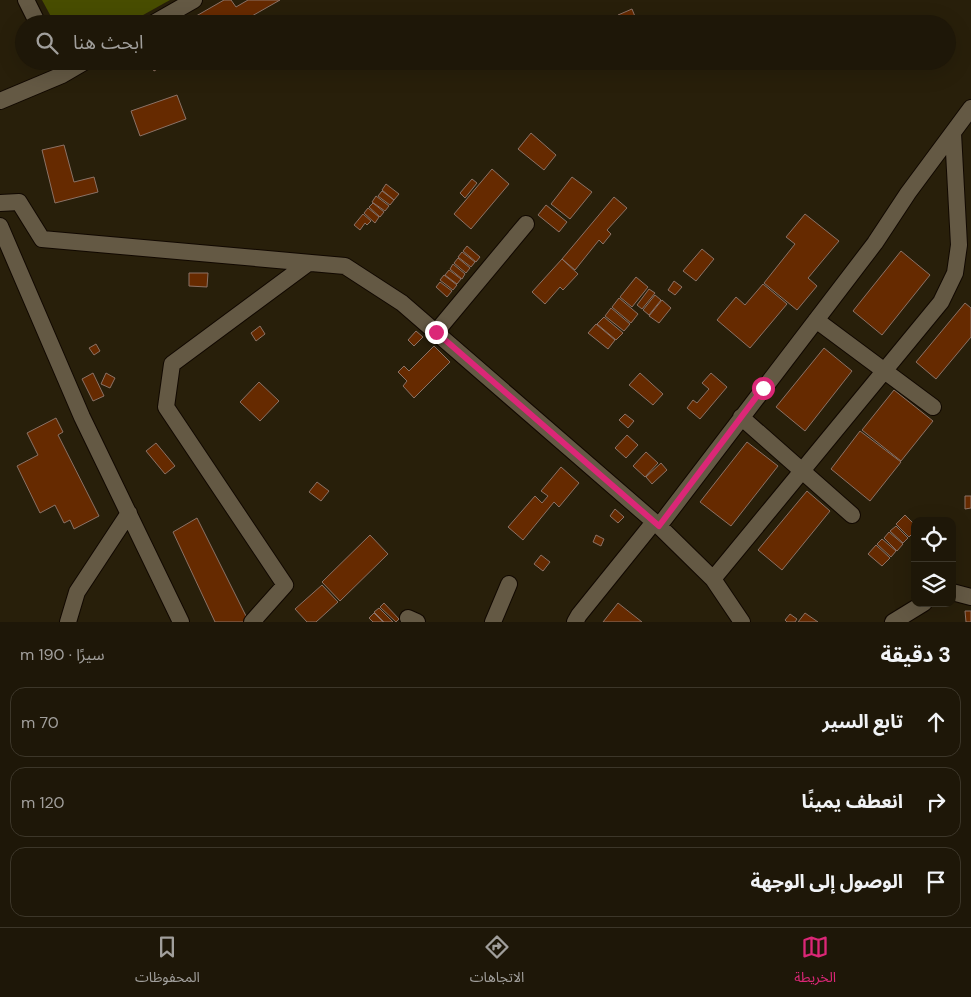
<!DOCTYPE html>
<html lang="ar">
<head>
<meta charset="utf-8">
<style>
	body { margin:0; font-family:"DM Sans","Noto Sans Arabic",sans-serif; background:#262012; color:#f1f3f6; direction:rtl }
	.controls { position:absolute; right:15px; bottom:15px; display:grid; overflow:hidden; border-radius:10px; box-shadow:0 5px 20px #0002 }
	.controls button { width:45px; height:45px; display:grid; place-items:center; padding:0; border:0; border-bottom:1px solid #3c3629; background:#1e1708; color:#f1f3f6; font:25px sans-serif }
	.stop { position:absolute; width:15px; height:15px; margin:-11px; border:4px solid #db2777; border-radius:50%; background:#fff }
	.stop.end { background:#db2777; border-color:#fff; box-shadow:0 1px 5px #0008 }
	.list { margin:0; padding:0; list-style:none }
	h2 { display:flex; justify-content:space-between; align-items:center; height:65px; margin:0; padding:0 20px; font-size:21px }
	h2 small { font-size:16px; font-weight:400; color:#a19f9c }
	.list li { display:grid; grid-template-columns:32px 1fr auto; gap:15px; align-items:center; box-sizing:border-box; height:70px; margin:0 10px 10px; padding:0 10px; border:1px solid #3c3629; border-radius:15px }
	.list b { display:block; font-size:19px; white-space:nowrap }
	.list em { font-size:16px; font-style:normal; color:#a19f9c }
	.icon { flex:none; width:28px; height:28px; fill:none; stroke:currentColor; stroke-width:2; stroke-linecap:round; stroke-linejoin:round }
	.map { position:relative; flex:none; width:971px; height:622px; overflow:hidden; direction:ltr }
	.search { position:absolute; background:#1e1708; box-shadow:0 5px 20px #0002; left:15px; right:15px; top:15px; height:55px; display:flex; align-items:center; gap:12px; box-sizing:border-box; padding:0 18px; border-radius:28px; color:#a19f9c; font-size:19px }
	.sheet { height:305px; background:#1e1708 }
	nav { display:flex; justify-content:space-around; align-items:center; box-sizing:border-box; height:70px; border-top:1px solid #3c3629; background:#1e1708; font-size:14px; color:#a19f9c }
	nav a { display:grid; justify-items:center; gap:2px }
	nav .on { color:#db2777 }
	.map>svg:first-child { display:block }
	.green { fill:#484d00 }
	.building { fill:#662a00; stroke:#8b7266 }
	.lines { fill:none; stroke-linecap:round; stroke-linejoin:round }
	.minor-casing { stroke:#110800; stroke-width:18 }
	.minor { stroke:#645944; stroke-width:16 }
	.route { stroke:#db2777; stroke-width:6 }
</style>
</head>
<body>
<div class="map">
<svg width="971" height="622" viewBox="0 0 971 622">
	<rect width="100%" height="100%" fill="#281f0a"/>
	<path class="green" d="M42,0H170L127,24H55Z"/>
	<path class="building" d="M224,0H231L236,7L248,0H280L238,24H185L184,23Z
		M632,9L638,24H621L618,15Z
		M149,61H171L154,71Z
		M177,95L186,119L140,136L131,111Z
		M531,133L556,155L544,170L518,149Z
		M64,145L74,182L94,177L98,192L55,203L42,150Z
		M492,169L509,184L471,229L454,214Z
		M572,177L592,192L570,219L551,204Z
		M472,179L477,183L465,198L460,193Z
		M386,184L399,194L394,200L382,190Z
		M382,191L394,200L390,205L378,196Z
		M376,196L389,206L385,211L372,202Z
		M614,197L627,208L607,230L611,234L603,244L599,240L575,270L562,259Z
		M373,203L384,212L380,217L369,207Z
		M546,205L567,222L559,232L538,215Z
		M368,208L379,217L375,223L364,213Z
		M363,214L371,221L367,225L365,223L360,230L354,225Z
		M805,214L839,241L808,278L817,286L797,310L764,283L795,244L786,237Z
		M467,246L480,257L476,262L463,251Z
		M702,249L714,259L696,281L683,271Z
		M901,251L930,275L882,335L853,311Z
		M462,252L475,262L471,267L458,257Z
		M458,258L470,268L466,273L454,263Z
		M562,259L578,274L563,290L560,287L545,304L532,292Z
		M453,264L465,274L462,279L450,269Z
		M449,270L461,279L457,284L445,275Z
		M189,273H208L207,287L189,286Z
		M444,275L457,285L453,290L440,280Z
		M636,277L648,287L632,307L620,297Z
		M674,281L682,287L675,295L668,290Z
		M440,282L452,291L447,297L436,287Z
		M763,284L787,304L750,348L717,320L736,297L745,305Z
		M649,289L655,293L642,309L637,305Z
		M655,295L661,300L649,315L643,310Z
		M619,298L638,314L631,323L612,307Z
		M662,300L671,308L659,323L649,316Z
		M965,303L971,308V337L936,379L916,362Z
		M611,308L630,324L624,331L605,316Z
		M604,317L623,333L616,340L597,324Z
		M596,324L615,340L608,349L588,333Z
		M260,326L265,334L256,341L251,333Z
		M416,331L423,337L414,346L408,340Z
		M96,344L100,351L94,355L89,348Z
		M434,346L450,362L414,398L403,386L407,381L398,372L404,366L409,371Z
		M824,348L852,371L805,431L776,407Z
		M93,373L104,396L93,401L82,379Z
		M106,373L115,378L110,388L101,384Z
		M640,373L663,394L653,405L629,385Z
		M711,373L727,387L700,419L687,408L693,400L697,403L709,389L702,383Z
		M259,382L279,401L260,421L240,402Z
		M894,390L933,421L901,461L862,430Z
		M625,414L634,421L628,428L619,420Z
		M56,418L63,432L58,435L99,516L74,529L70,520L64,523L55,505L40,513L17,466L38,455L27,433Z
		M860,431L901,462L870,501L831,469Z
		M627,435L638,445L626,458L615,448Z
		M747,442L778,466L731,526L700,502Z
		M156,443L175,466L165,474L146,451Z
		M646,452L658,463L645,477L633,466Z
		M661,463L667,470L652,484L646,477Z
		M561,467L579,483L559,507L554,502L523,540L508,527L535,496L542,503L548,496L541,491Z
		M317,482L329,491L321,501L309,492Z
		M807,491L830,511L782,570L758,550Z
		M965,496H971V508L965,509Z
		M615,509L624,517L618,523L610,516Z
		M905,515L915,525V531L909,537L896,524Z
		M197,518L247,618L243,622H215L173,532Z
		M896,526L908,538L903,543L890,531Z
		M889,532L903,544L897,551L884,538Z
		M370,535L388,554L340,601L322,582Z
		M596,535L604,539L601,546L593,542Z
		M882,539L896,551L891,557L877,544Z
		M876,545L890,558L882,566L868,554Z
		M541,555L550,562L543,571L534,564Z
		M322,585L338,602L316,622H307L295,609Z
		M384,603L399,619L396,622L380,607Z
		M618,603L642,622H603Z
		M379,608L393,622H384L374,612Z
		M965,611H971V622H966Z
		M374,613L383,622H373L369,618Z
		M805,613L818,622H798Z
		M790,614L797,619L795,622H787L785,620Z"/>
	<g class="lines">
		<g class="minor-casing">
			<path id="minor" d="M26,0L38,24
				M152,24L194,0
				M0,101L62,75L86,61
				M0,203L19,202L42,239L345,266L402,303L659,526L713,579L742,622
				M0,226L82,417L181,622
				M816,320L933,407
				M436,332L526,224
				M741,417L852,515
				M659,526L875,243L908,193L971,108
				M713,579L941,302L955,273L959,245L953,133
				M952,592L971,597
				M408,618L417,622
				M68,622L77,592L129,513
				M252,622L285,585L166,407L172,364L307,264
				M493,622L509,584
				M575,622L579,615L654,522
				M893,622L924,603"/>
		</g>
		<use href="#minor" class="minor"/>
	</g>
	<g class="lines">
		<path class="route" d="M436,332L659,526L763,388"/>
	</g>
</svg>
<div class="controls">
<button><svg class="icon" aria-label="locate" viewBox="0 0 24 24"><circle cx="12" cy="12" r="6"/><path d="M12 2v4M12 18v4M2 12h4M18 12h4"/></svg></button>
<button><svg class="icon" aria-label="layers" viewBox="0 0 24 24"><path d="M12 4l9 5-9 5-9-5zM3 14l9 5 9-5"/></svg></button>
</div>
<div class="stop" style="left:763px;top:388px"></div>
<div class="stop end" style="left:436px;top:332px"></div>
<div class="search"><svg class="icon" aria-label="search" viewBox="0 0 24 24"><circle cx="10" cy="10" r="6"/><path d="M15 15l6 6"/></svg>ابحث هنا</div>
</div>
<section class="sheet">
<h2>3 دقيقة<small>سيرًا · 190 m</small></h2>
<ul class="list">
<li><svg class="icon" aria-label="ahead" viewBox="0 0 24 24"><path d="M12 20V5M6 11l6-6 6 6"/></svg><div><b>تابع السير</b></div><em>70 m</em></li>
<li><svg class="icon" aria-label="right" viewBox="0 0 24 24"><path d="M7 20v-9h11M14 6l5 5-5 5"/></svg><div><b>انعطف يمينًا</b></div><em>120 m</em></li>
<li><svg class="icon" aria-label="arrive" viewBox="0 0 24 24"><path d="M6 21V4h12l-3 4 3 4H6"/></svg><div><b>الوصول إلى الوجهة</b></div></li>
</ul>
</section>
<nav>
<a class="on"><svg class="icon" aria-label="map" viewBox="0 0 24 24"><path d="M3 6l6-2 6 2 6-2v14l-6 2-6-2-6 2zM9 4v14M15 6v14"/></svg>الخريطة</a>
<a><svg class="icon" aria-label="directions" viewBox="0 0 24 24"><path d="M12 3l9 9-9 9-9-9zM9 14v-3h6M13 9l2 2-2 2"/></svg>الاتجاهات</a>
<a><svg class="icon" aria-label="saved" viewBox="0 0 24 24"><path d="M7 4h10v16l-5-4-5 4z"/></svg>المحفوظات</a>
</nav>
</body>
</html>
